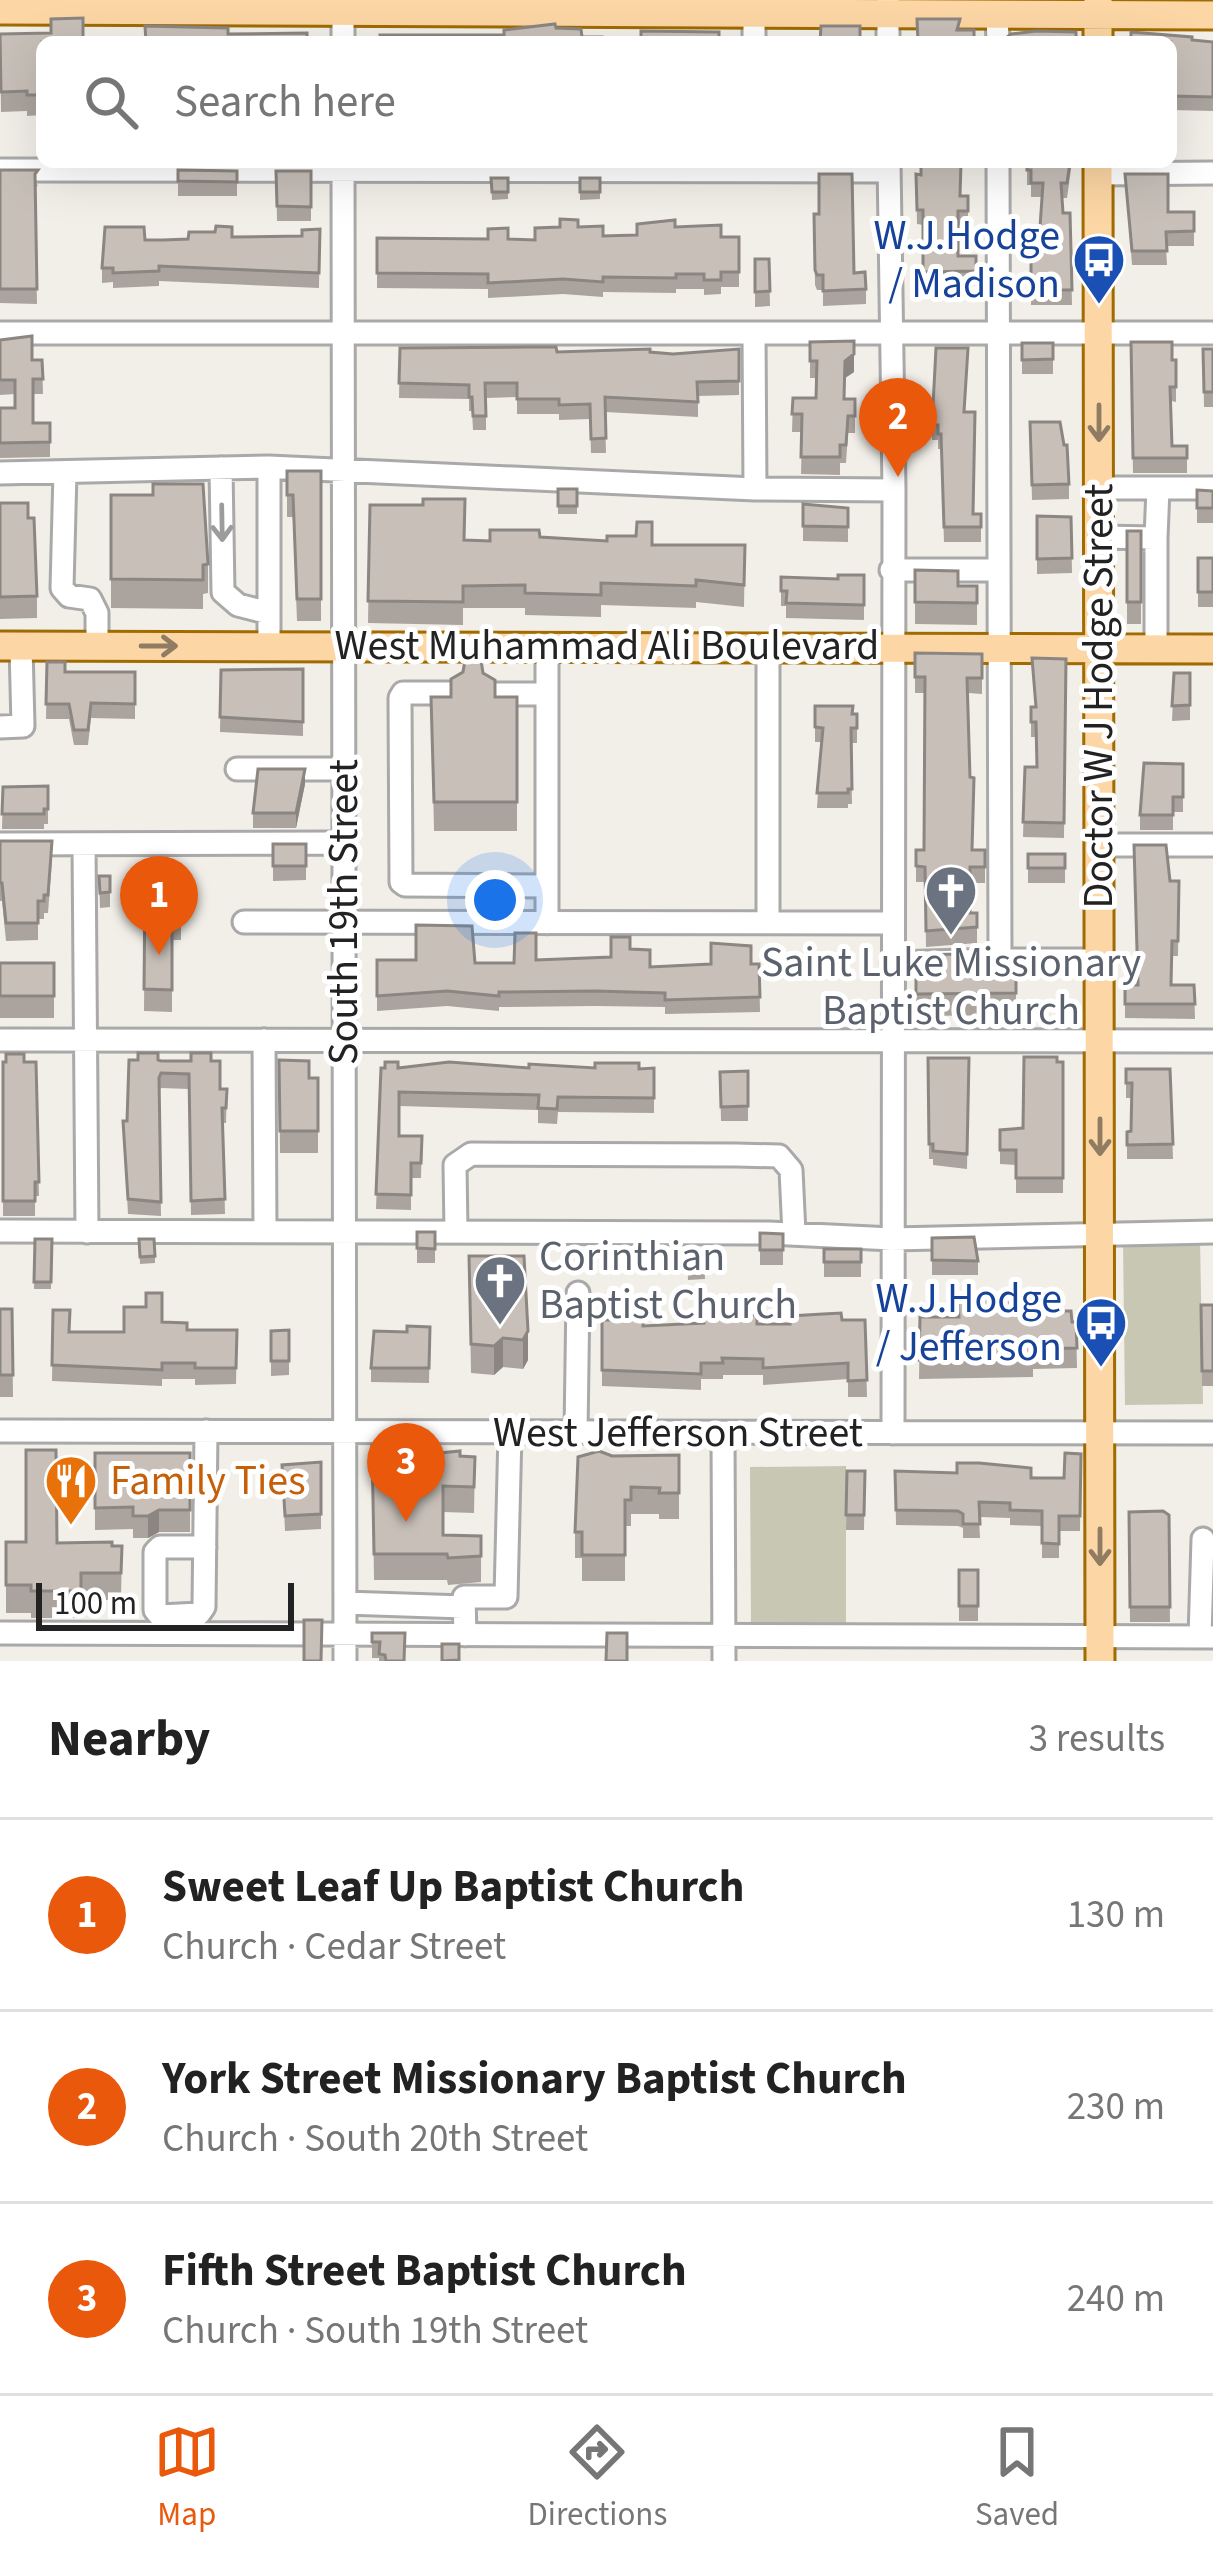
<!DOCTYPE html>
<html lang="en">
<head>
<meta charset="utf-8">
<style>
	body { margin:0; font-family:"Source Sans 3",sans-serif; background:#f6f6f6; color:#222 }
	.scale { position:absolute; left:36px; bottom:30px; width:258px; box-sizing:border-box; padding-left:12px; border:6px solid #222; border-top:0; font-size:33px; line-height:42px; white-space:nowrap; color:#222; -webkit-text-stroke:9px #fff; paint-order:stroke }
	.you { position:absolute; left:495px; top:900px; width:42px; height:42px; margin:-30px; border:9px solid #fff; border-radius:50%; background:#1a73e8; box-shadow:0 0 0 18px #1a73e833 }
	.badge { display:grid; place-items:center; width:78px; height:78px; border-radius:50%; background:#ea580c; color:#fff; font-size:39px; font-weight:700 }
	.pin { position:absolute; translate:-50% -99px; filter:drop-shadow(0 3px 6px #0008) }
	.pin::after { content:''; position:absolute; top:63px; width:42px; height:36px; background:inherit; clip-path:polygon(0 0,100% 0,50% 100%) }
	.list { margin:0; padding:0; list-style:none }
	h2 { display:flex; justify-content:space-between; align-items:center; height:156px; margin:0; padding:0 48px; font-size:51px }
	h2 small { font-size:39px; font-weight:400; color:#767676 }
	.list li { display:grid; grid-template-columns:78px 1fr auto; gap:36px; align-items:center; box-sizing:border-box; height:192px; padding:0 48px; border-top:3px solid #e0e0e0 }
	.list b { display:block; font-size:45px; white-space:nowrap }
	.list p { margin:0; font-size:39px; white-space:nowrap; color:#767676 }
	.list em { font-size:39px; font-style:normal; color:#767676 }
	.icon { flex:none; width:66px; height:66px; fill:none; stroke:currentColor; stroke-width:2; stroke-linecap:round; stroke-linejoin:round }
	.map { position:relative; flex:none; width:1213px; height:1661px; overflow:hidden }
	.search { position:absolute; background:#fff; box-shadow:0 12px 48px #0002; left:36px; right:36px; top:36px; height:132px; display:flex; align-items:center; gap:30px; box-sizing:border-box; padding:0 42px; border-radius:18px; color:#767676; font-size:45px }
	.sheet { height:732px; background:#fff }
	nav { display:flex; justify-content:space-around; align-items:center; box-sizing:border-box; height:168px; border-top:3px solid #e0e0e0; background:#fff; font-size:33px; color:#767676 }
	nav a { display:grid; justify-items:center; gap:6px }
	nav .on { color:#ea580c }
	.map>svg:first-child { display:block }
	.construction { fill:#c7c7b4 }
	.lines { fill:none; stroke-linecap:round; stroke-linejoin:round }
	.minor-casing { stroke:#a9a9a9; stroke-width:27 }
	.major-casing { stroke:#a06b00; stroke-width:33 }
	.minor { stroke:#fff; stroke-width:21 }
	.major { stroke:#fcd6a4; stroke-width:27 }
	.wall { fill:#aba49e }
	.shaded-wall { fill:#8b8681 }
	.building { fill:#c7bfb8; stroke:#8b8681; stroke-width:3 }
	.oneway { stroke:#8f7c63 }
	.oneway2 { stroke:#9c9c9c }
	.labels { text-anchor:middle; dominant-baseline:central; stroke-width:10; stroke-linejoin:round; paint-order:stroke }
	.transit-label { font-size:42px; fill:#164399; stroke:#fff; text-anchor:end }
	.street-label { font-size:42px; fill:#222; stroke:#fff }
	.worship-label { font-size:42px; fill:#5b616d; stroke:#fff }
	.food-label { font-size:42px; fill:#c56008; stroke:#fff; text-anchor:start }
</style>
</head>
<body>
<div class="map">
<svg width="1213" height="1661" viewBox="0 0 1213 1661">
	<rect width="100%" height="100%" fill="#f2efe9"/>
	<path class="construction" d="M1200,1239L1203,1404L1125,1405L1123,1240Z
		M846,1466V1628H751L750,1467Z"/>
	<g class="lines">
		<g class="minor-casing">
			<path id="minor" d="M343,1V42
				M997,14L998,42
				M754,42V14
				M888,42V0
				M343,162L345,1661
				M889,162L894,490L893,1433
				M0,170L889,171
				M1098,174L1213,173
				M0,333H1213
				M754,333L755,489
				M269,467V646
				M221,468L223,592L238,605L269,613
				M65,472L62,588L69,596L90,599L97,613V646
				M0,473L269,467L755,489L894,490
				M1099,488H1213
				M1099,537L1156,538V649
				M1156,538L1158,488
				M891,570H999
				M768,647V923
				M451,693H403L400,698L401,882L405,885L547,886
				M495,694H547
				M0,727L23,726L21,646
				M237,769H343
				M0,844L330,843L343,847
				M84,844L87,1232
				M1099,845H1213
				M244,922L892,923
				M547,923V647
				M1000,960H1100
				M892,963L1000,960L998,162
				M0,1040L1213,1041
				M264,1040L265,1232
				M0,1231L769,1233L892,1239L1213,1232
				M456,1232L455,1165L471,1154L736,1155L779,1156L791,1170L794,1234
				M0,1431L1213,1433
				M576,1433L578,1293
				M723,1433L724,1661
				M205,1547H160L155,1552V1610L160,1616L199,1614L204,1607L206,1431
				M345,1603L464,1607
				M0,1633L1213,1637
				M465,1635L464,1597H506L510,1432
				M1200,1637L1203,1539"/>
		</g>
		<g class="major-casing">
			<path id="major" d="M1098,0V42
				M0,10L1213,15
				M1098,162L1100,1661
				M0,646L1213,649"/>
		</g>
		<use href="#minor" class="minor"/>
		<use href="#major" class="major"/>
	</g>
	<path class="wall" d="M0,34L42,42V115L27,116V111L1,112Z
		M1192,40L1213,42V111L1172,110L1171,42Z
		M1027,162H1072L1067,198H1062L1063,213H1070L1072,305H1031V227H1040L1042,197H1031V185H1027Z
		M0,170L38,185L35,189L37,304L0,303Z
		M178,170L237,171V196H178Z
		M276,171H311V221H277Z
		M916,174L960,196L968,211V226L958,225V256H976V286H923V225L917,224Z
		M1125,174L1168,212H1194V246H1166L1167,265H1132Z
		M491,178H508V199L492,200Z
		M580,178H600V199L580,200Z
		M814,214L866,289V304L823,306V290H817L815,285Z
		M578,227L603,236L637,235L675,227L721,237H739V287H721V294L704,295V289H676V293L603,292V297L563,294L488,298V289L377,288V238L535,240Z
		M320,229L319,288L159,281V286L113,288V282L102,283V268L145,240L302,236Z
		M755,259H769L770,306L755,307Z
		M0,340L32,360H42L43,394H33V423H50V457L0,458V408H15V394L0,395Z
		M810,342L854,372L845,378V399H855V433H848L846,463H840V475L801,474L802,432H792L793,398H816L817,378H810Z
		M1131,342L1172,360L1176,375V402L1171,401L1172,446H1187V473H1133Z
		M1022,343H1053V374H1022Z
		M400,348L673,354L739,349V395L698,396V417L605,412L606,453H591L590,419L559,420V414H517V397L486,398V430H473L472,411H469V399L399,398Z
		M1203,349H1213V407H1204Z
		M965,412L973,514H981V542H944L941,449H938V440H932V425Z
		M1030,422L1069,484V499L1032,500Z
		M287,471H321V621H297L293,517H287Z
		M558,489H577V514H558Z
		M1197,490L1213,491V523H1197Z
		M111,495L208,564V593L203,594V609L111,608Z
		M0,503L37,596V618L0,619Z
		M803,504L848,508V542L803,541Z
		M370,505L464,540L490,541L540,537L652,545H745L744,607L696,602V608L601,605V617L525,615V608H463V625L368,623Z
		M1037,516L1071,517L1072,573L1037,574Z
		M1127,531H1141V624H1127Z
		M1198,558H1213V607H1198Z
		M915,570L958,586H977V625L915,624Z
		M864,575V620L786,618V606H781V577L838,579Z
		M915,653L982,654V694L968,693L973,850H985V883H970V913H977V943L926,947L925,882H916V850H924L925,693H915Z
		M1032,658L1066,659L1064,838L1023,837L1025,767H1037L1036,737H1031V707H1035Z
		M47,662L65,672H135V719L91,718L88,745H74L69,719H46Z
		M303,669V736L220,732L221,670Z
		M483,673L495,697H517V831H434L431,697H451Z
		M1174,673H1190V720L1172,721Z
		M815,706L857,714V743H851L852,804H848V808H817L821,742H815Z
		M1183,764V812H1173V830H1140V815Z
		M305,784L296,828H253V813Z
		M48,786V824H44V829H2L3,787Z
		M0,841L52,859L48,913H44V919H38V940L6,941L2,901H0Z
		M273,844H306V880L273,881Z
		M1028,854H1065V883H1028Z
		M99,876H110V907L100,908Z
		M1170,881H1179L1178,956H1172L1171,985H1194L1195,1019L1125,1018V985H1138Z
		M145,887H181V940H172V1012L144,1011Z
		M630,949L650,967L759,964L760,1012L665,1014V1007L595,1006L499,1007V1011L447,1006L377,1011V960L514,963L536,960L611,957Z
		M916,955L958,966H1016V1015L916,1016Z
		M0,963H54V1018H0Z
		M928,1058H969L967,1169L933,1165V1159H929Z
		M158,1060L211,1061L220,1089H227L226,1123H223L225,1214L191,1215L189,1089L161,1088L159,1092L161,1216L128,1214L123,1121H127Z
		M279,1060L309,1078H318V1153H280Z
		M3,1062H36L39,1196H35V1216H3Z
		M1057,1062H1063V1193H1016V1165L1000,1164V1130L1023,1128Z
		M381,1068H654V1113L558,1112L557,1124L538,1123V1110L399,1106V1136H422L421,1178H411V1210L376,1209Z
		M1126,1069H1170L1173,1159H1127V1132L1131,1131L1132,1098H1126Z
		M748,1071V1121H721L720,1072Z
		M417,1232H435V1263H417Z
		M760,1233L783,1234V1265H760Z
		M932,1238L978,1261V1275H932Z
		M35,1239H52L51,1289H34Z
		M139,1239L155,1256V1263L140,1264Z
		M824,1249H861V1277H824Z
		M687,1255H704L705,1279L688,1280Z
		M469,1256H524L528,1360L523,1369L503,1367L494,1375L471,1373Z
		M990,1302L1076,1322L1077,1368L1033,1369V1377L919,1379L920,1317H958Z
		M1201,1305H1213V1386H1202Z
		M0,1309H12L13,1397H0Z
		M53,1310L69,1332H124L162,1322L187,1330H237L236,1384L195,1385V1379H162V1386L52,1381Z
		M722,1315L757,1324H790L865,1320L867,1397H848V1379L763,1385V1375H723V1379H701V1390L602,1386V1320L643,1326L704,1323Z
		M430,1327L429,1383L371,1382V1368L407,1332Z
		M289,1330V1375L271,1376V1331Z
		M372,1445L386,1451L475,1457L474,1513L443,1512V1535L481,1536V1582L448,1585L447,1580H374Z
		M95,1453H190V1532H159L148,1538H133V1529L95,1530Z
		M1081,1454L1080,1531H1059V1558H1042V1526L1010,1525V1518L979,1517L980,1538H963V1528L958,1526L896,1525L895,1471L1064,1478Z
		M679,1455V1519H659V1514H631V1526H625V1581H582V1558H575V1532L612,1456Z
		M321,1462V1529L285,1531L282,1465Z
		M847,1471H865L864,1530H846Z
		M1129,1512L1169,1515L1170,1622H1130Z
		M6,1542L122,1546L121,1600H81V1618H31V1613H6Z
		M959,1570H978V1621H959Z
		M372,1633L405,1661H379V1658H372Z"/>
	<path class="shaded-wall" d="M854,354V372L845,378V361Z
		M305,769V784L296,828V813Z
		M528,1331V1360L523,1369V1340Z
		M503,1338V1367L494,1375V1346Z
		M159,1510V1532L148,1538V1516Z"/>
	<path class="building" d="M83,18V42H42V95H27V91L1,92L0,34L51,33V19Z
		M917,19H960L957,30H974V42H918Z
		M555,24L556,28L581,29L582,37H602V42H380V35H504V30Z
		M145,26L228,28V34L307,33V42H146Z
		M821,26H860V42H820Z
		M641,31L719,32V42H641Z
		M1036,31L1076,32V42H1001L1011,34Z
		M1131,32L1192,37V40L1213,42V97L1172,96L1171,42H1131Z
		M921,162H961L960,196H968V211H958V256H976V271L923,272V210H917L916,174L921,175Z
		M1027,162H1070L1067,183H1061L1063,213H1070L1072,290H1031V227H1040L1043,183H1031V170H1027Z
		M0,170H38L35,174L37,289H0Z
		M178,170L237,171V182L178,181Z
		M276,171H311V207L277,206Z
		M819,174H852L854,273L865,272L866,289L823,291V275H817L815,270L814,214H819Z
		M1125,174H1168V212H1194V231L1166,232L1167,251H1132Z
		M491,178H508V192H492Z
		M580,178H600V192H580Z
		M560,219L578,220V227L603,226V236L637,235V224L675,220V227L721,225V237H739V272H721V280H704V274H676V278L603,277V282L563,279L488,283V274L377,273V238L488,239V229L508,228V239L535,240V228L560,227Z
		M216,226L232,227V237L302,236V230L320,229L319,273L159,266V271L113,273V268H102L105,227H144L145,240H163L188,239L189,232H215Z
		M755,259H769L770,291L755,292Z
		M32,336V360H42L43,379H33V423H50V442L0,443V408H15V380H0V340Z
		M854,341V354L845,361L844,399H855V416H848L846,445H840V457H801L802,414H792L793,398H816L817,361H810V342Z
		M1131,342H1172V360H1176V387H1170L1172,446H1187V458H1133Z
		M1022,343H1053V359L1022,360Z
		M529,347H556L557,352L650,349V352L673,354L739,349V381L697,382L698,402L605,397L606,438L591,439L590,404L559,405V399H517V383H485L486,416H473L472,397H469V385L399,383L400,348Z
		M936,348H968L964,412H975L973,514H981V527H944L941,434H938V425H932Z
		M1203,349H1213V392H1204Z
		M1030,422H1060L1064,445H1067L1069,484L1032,485Z
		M287,471H321V599H297L293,495H287Z
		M153,484H203L208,564L203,565V580L111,579V495H153Z
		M558,489H577V506H558Z
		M1197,490L1213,491V508H1197Z
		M423,499H465L464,540L490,541V530H539L540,537L607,541V536H636L637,522H652V545H745L744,585L696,580V586L601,583V595L525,593V585L463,586V602L368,601L370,505H423Z
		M0,503H28V518H34L37,596L0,597Z
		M803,504L848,508V527L803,526Z
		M1037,516L1071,517L1072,558L1037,559Z
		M1127,531H1141V602H1127Z
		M1198,558H1213V592H1198Z
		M915,570L958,571V586H977V603L915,602Z
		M838,575H864V605L786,603L787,591H781V577L838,579Z
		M915,653L982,654V678H967L970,777L974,778L972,850H985V867H970V913H977V927L926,931L925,867L916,866V850H924L925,677H915Z
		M1032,658L1066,659L1064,823L1023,822L1025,767H1037L1036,722H1031V707H1036Z
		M465,660H481L483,673L495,680V697H517V802H434L431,697H451V679L463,672Z
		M47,662H65V672H135V704L91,703L88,730H74L69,704H46Z
		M303,669V722L220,717L221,670Z
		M1174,673H1190V705L1172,706Z
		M815,706H853L852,714H857V728H851L852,789H848V793H817L823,728L815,727Z
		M1144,763L1183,764V797H1173V815H1140Z
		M258,769H305L296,813H253Z
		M48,786V809H44V814H2L3,787Z
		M0,841H52L48,895H44V901H38V923H6L2,883H0Z
		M273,844H306V866H273Z
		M1134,845H1166L1170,881H1179L1178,941H1172L1171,985H1194L1195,1004H1125V985H1138Z
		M1028,854H1065V868H1028Z
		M99,876H110V892L100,893Z
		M145,887H181V918H172V990L144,989Z
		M416,925L472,926L475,963H514L515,933H536V960L611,957V937H630V949L650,950V967L711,964V943L751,946V964H759L760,997L665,1000V993L595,991L499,992V996L447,991L377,996V960H416Z
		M958,954V966H1016V993L916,994V955Z
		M0,963H54V996H0Z
		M138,1053H158V1060L161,1061H191V1053H211V1061H220V1089H227L226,1108H222L225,1199L191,1201L189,1074L161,1073L159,1078L161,1202L128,1199L123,1121H127L129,1060H138Z
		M6,1054H24V1062H36L39,1182H35V1201H3V1062H6Z
		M1024,1057H1057V1062H1063V1178H1016V1150H1000V1130L1023,1128Z
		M928,1058H969L967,1154L933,1151V1144H929Z
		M279,1060L309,1061V1078H318V1131H280Z
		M385,1062H398V1068L449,1062L529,1068V1064L595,1068V1063H639V1069L654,1068V1098L558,1097L557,1109L538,1108L539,1095L399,1092V1136H422L421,1163H411V1195L376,1194L381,1068H385Z
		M1126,1069H1170L1173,1144L1127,1145V1132L1131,1131L1132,1083H1126Z
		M748,1071V1106L721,1107L720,1072Z
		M417,1232H435V1249L417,1248Z
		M760,1233L783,1234V1250H760Z
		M974,1237L978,1261L932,1260V1238Z
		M35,1239H52L51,1282H34Z
		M139,1239H154L155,1256L140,1257Z
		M824,1249H861V1262H824Z
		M687,1255H704L705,1272H688Z
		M469,1256H524L528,1331L523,1340L503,1338L494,1346L471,1344Z
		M146,1293H162V1322L187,1323V1330H237L236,1368H195V1363H162V1370L52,1365L53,1310H70L69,1332H124V1307H146Z
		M990,1293V1302L1028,1303V1311H1071L1072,1322H1076L1077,1348L1033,1349V1357L919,1360L920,1317H959L958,1294Z
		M1201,1305H1213V1371H1202Z
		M0,1309H12L13,1375H0Z
		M708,1309L722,1310V1315H757V1324H790V1316L823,1314L841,1313L842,1320H865L867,1380L848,1381V1363L763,1368V1359L722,1358L723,1363H701V1374L602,1370V1320H643V1326L704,1323V1318H709Z
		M407,1326L430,1327L429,1368H371L374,1331L407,1332Z
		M289,1330V1361H271V1331Z
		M372,1445H385L386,1451H414L415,1448L429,1449V1454L460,1451V1456L475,1457L474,1487L443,1486V1535L481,1536V1556L448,1558L447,1554H374Z
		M26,1450H56L57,1543L112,1542V1546H122L121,1573H81V1591H31V1585H6V1542H26Z
		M599,1451L612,1456L679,1455V1493H659L660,1488L631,1487V1500H625V1555H582V1532H575L578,1457Z
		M95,1453H190V1510H159L148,1516H133V1507L95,1508Z
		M1065,1453L1081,1454L1080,1516H1059V1544L1042,1543V1511L1010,1510V1503L979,1502L980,1524H963V1514L958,1511L896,1510L895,1471L957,1473V1463H979L1031,1468V1478H1064Z
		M321,1462V1514L285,1516L282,1465Z
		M847,1471H865L864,1515H846Z
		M1163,1511L1169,1515L1170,1607H1130L1129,1512Z
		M959,1570H978V1606H959Z
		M304,1620H322L321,1661H304Z
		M372,1633H405L404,1661H386L385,1655L379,1654L380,1642H372Z
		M607,1633H627V1661H606Z
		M442,1644H459V1660L442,1661Z"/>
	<defs><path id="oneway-shaft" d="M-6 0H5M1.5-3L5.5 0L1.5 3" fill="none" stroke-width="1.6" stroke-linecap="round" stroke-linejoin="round" transform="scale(3)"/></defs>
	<g class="oneway">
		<use href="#oneway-shaft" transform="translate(1099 423) rotate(90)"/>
		<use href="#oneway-shaft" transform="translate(159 646)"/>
		<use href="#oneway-shaft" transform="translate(1100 1137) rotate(90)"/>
		<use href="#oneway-shaft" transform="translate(1100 1547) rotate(90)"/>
	</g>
	<use class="oneway2" href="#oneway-shaft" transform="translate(222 523) rotate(89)"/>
	<defs>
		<g id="bus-pin" transform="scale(2.7)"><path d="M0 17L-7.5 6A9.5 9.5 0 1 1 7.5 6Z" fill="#1a4fb4" stroke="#fff"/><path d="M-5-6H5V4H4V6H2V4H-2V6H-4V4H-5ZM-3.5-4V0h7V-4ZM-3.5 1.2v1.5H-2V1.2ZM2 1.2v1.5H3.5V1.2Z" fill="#fff"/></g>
		<g id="church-pin" transform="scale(2.7)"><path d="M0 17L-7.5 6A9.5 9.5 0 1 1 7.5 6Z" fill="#6b7280" stroke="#fff"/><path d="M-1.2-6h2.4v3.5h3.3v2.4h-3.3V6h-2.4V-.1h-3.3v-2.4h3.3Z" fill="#fff"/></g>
		<g id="restaurant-pin" transform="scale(2.7)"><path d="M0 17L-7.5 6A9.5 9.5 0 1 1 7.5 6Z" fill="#e8710a" stroke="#fff"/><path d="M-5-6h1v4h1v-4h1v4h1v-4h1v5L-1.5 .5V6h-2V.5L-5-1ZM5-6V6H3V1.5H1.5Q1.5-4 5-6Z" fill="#fff"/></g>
	</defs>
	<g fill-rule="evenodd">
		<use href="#bus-pin" x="1099" y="260"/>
		<use href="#church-pin" x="951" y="891"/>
		<use href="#church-pin" x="500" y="1281"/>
		<use href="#bus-pin" x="1101" y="1323"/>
		<use href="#restaurant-pin" x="71" y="1481"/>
	</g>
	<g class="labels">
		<g class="transit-label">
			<text x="1060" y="236">W.J.Hodge<tspan x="1060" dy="48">/ Madison</tspan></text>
			<text x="1062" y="1299">W.J.Hodge<tspan x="1062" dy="48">/ Jefferson</tspan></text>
		</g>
		<g class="street-label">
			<text x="607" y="646">West Muhammad Ali Boulevard</text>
			<text transform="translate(1099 696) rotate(-90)">Doctor W J Hodge Street</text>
			<text transform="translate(344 912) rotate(-90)">South 19th Street</text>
			<text x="678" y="1433">West Jefferson Street</text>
		</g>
		<g class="worship-label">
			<text x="951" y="963">Saint Luke Missionary<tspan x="951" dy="48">Baptist Church</tspan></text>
			<text x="539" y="1257" text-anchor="start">Corinthian<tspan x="539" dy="48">Baptist Church</tspan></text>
		</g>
		<g class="food-label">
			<text x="110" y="1481">Family Ties</text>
		</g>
	</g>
</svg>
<div class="scale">100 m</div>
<div class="you"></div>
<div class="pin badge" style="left:159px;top:955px">1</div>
<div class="pin badge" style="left:898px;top:477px">2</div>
<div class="pin badge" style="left:406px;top:1522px">3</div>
<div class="search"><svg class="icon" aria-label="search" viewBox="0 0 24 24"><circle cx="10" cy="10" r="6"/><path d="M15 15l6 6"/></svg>Search here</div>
</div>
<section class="sheet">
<h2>Nearby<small>3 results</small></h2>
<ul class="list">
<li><span class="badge">1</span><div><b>Sweet Leaf Up Baptist Church</b><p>Church · Cedar Street</p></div><em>130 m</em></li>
<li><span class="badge">2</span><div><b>York Street Missionary Baptist Church</b><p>Church · South 20th Street</p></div><em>230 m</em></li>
<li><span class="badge">3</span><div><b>Fifth Street Baptist Church</b><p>Church · South 19th Street</p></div><em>240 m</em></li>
</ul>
</section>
<nav>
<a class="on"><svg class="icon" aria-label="map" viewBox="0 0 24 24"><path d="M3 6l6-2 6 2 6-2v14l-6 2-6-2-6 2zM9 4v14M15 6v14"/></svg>Map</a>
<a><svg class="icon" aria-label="directions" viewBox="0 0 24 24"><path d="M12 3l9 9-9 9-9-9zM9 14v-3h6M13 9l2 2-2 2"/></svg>Directions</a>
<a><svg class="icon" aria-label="saved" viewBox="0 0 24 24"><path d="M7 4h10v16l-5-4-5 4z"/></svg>Saved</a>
</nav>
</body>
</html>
